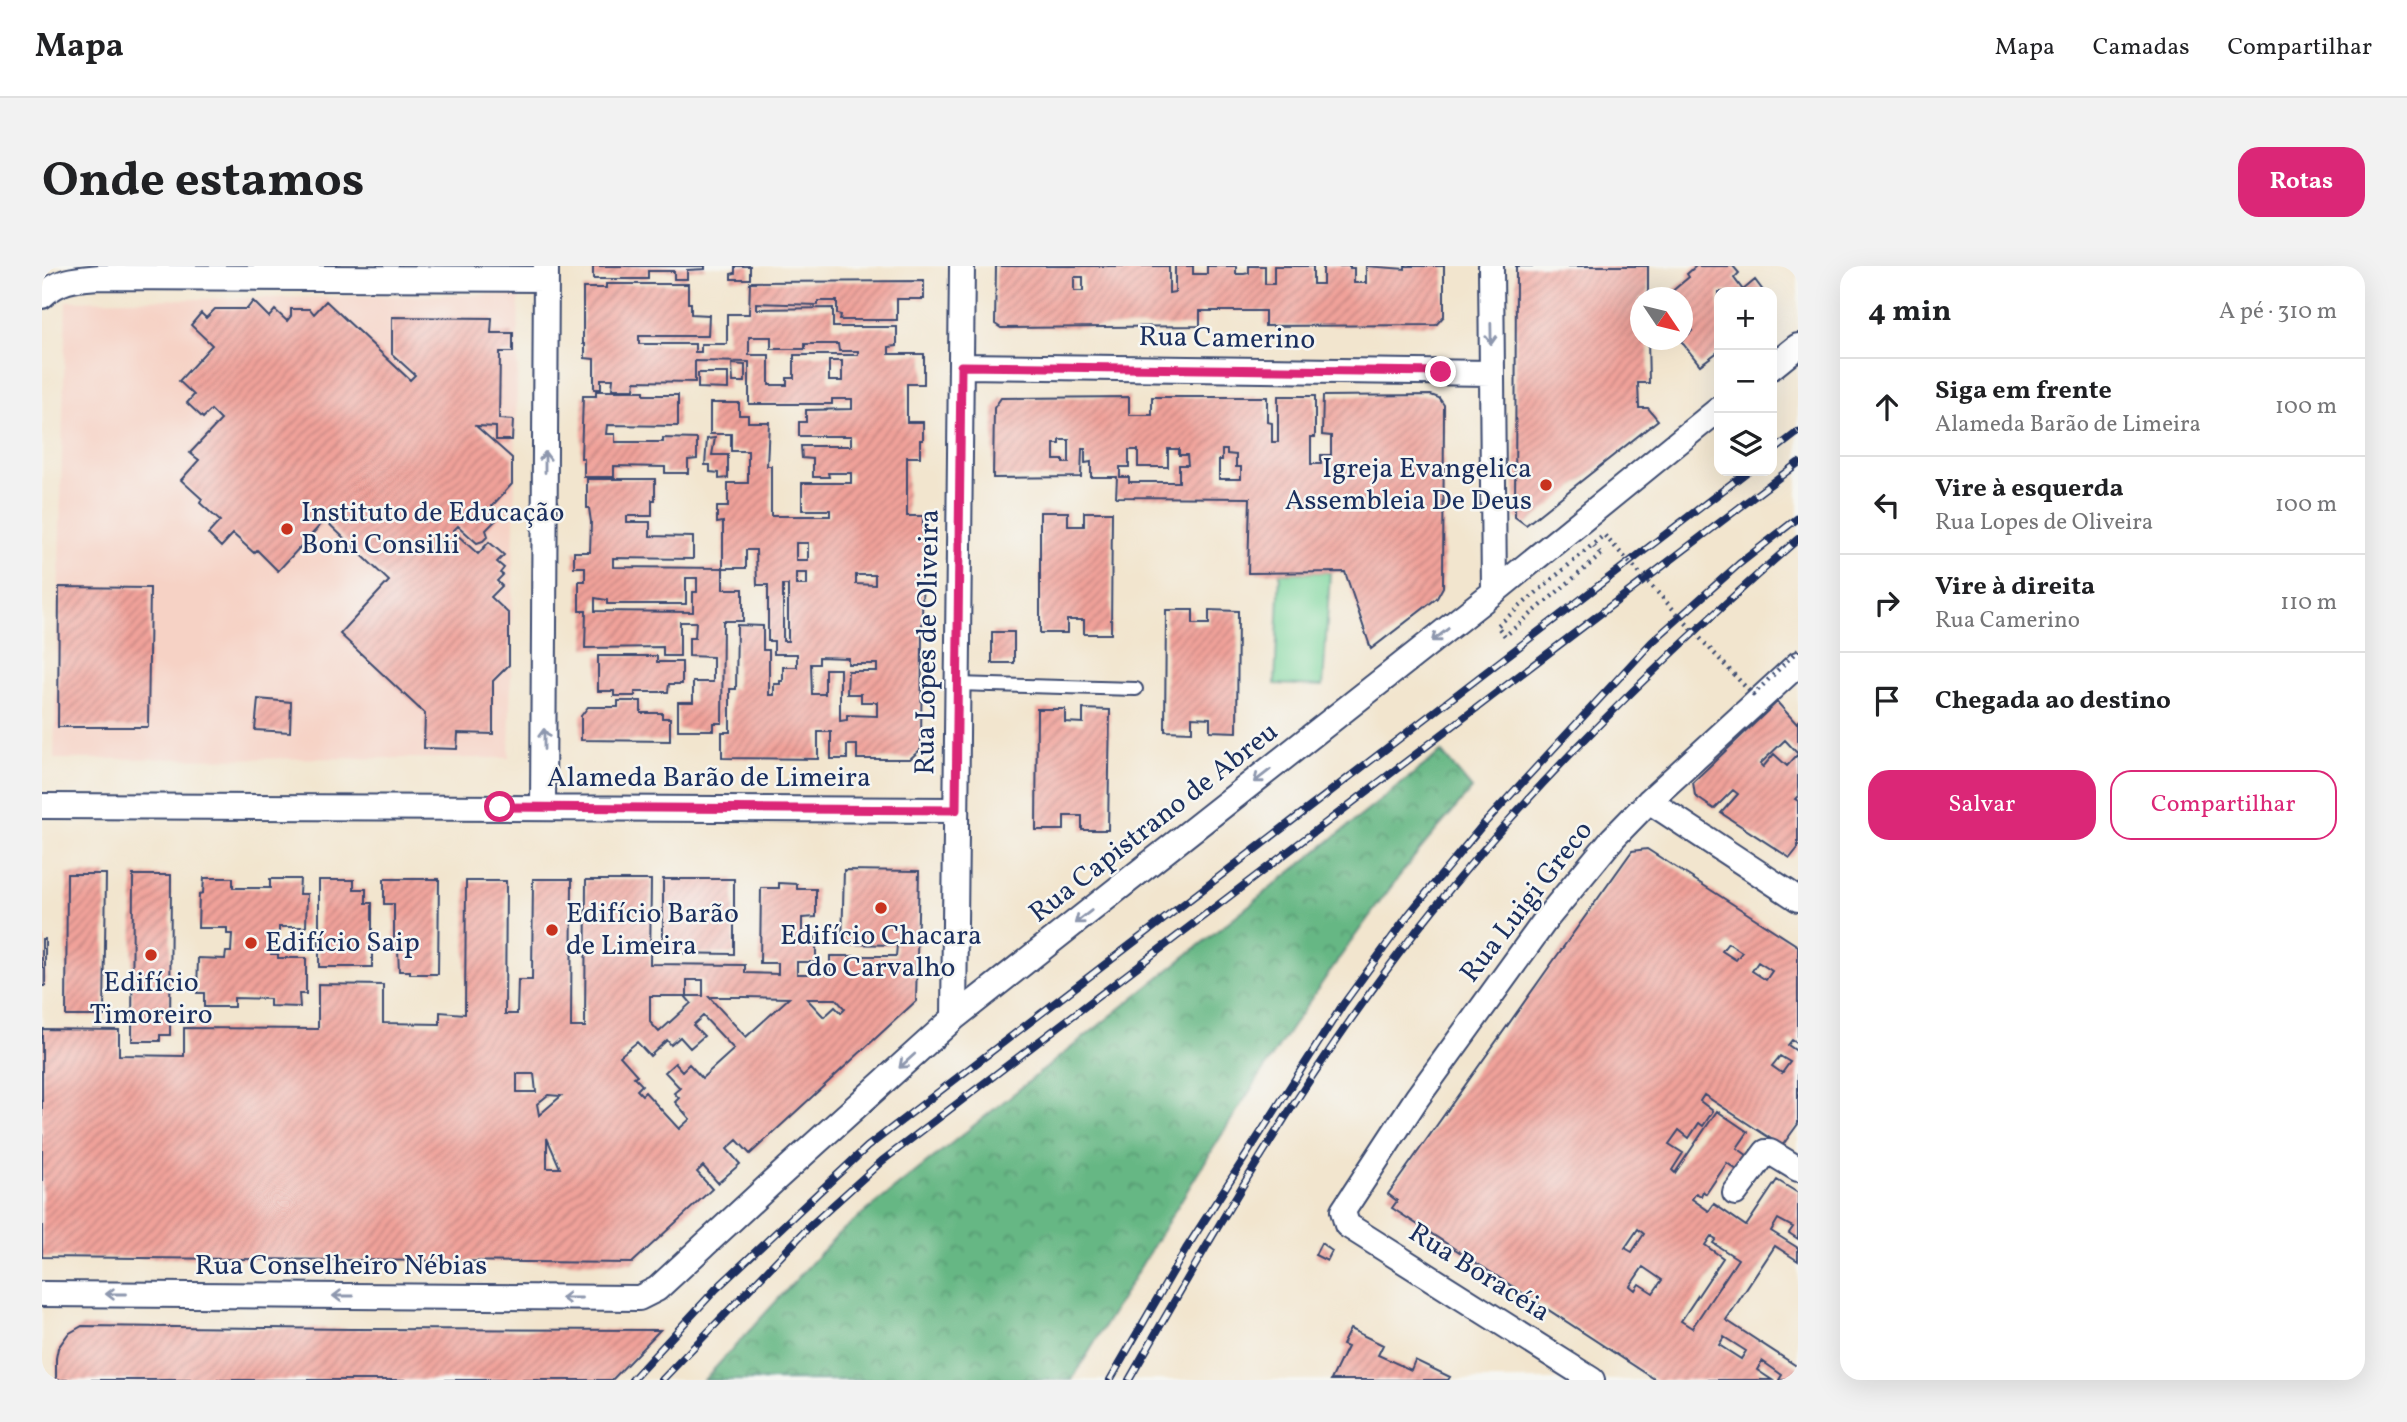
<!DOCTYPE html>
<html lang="pt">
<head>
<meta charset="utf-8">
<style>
	body { margin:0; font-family:Vollkorn,serif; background:#f2f2f2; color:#202124 }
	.controls { position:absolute; right:21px; top:21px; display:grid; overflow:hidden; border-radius:14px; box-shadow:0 7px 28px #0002 }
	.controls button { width:63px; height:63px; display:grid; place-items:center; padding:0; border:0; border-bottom:2px solid #e0e0e0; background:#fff; color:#202124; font:35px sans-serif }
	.compass { position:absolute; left:1588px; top:21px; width:63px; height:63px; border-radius:50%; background:#fff; box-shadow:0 7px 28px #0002; rotate:125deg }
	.stop { position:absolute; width:21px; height:21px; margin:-16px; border:5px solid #db2777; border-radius:50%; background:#fff }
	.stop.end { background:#db2777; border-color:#fff; box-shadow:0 2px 7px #0008 }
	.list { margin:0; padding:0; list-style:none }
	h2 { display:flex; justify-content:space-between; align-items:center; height:91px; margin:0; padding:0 28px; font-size:30px }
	h2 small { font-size:23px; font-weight:400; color:#757577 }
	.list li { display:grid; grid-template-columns:46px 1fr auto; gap:21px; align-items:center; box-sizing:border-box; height:98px; padding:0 28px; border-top:2px solid #e0e0e0 }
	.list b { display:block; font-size:26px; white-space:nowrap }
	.list p { margin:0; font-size:23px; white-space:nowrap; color:#757577 }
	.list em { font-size:23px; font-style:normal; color:#757577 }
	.actions { display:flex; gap:14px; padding:21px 28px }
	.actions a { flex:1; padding:16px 0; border:2px solid #db2777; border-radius:21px; text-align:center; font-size:24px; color:#db2777 }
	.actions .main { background:#db2777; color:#fff }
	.icon { flex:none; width:38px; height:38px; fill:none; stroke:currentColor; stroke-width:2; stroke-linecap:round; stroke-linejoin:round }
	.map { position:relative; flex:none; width:1756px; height:1114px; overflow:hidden; border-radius:21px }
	header { display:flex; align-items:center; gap:42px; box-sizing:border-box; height:98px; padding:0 35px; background:#fff; border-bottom:2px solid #e0e0e0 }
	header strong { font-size:33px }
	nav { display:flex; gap:38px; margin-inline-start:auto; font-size:24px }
	.intro { display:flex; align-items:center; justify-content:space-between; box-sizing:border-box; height:168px; padding:0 42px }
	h1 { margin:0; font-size:49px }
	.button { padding:18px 32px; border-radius:21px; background:#db2777; color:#fff; font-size:24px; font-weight:700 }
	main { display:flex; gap:42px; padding:0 42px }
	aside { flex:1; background:#fff; border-radius:21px; box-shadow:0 7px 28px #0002 }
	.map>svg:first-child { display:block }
	.built { fill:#f6d2c5 }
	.green { fill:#7dd69c; stroke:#4c827d; stroke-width:2 }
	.forest { fill:url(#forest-crowns); stroke:#407371; stroke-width:2 }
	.building { fill:url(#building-hatch); fill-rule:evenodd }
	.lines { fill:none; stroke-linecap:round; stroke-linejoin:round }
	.lane-casing { stroke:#3b4a6f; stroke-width:16 }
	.street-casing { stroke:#3b4a6f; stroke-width:28 }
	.path { stroke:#3b4a6f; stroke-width:4.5; stroke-dasharray:2 5; stroke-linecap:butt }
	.lane { stroke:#fff; stroke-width:12 }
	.street { stroke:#fff; stroke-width:24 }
	.rail-casing { stroke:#1b2f5e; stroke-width:8 }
	.rail { stroke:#f6f6f2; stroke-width:5; stroke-dasharray:16; stroke-linecap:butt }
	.path-bridge { stroke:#3b4a6f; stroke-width:4.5; stroke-dasharray:2 5; stroke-linecap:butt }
	.oneway { stroke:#8d97ae }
	.route { stroke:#db2777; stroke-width:9 }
	.poi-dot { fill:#c8321e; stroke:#f6f6f2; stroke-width:2.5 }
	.labels { text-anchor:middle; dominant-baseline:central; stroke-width:5; stroke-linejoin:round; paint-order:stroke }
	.street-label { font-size:28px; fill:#1b2f5e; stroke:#f6f6f2 }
	.poi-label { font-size:28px; fill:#1b2f5e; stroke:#f6f6f2; text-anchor:start }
</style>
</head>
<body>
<header>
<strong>Mapa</strong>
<nav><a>Mapa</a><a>Camadas</a><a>Compartilhar</a></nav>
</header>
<div class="intro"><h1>Onde estamos</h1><a class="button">Rotas</a></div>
<main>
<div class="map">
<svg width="1756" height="1114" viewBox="0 0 1756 1114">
	<defs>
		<pattern id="forest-crowns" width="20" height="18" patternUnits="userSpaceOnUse" patternTransform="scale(1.75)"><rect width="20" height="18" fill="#66b784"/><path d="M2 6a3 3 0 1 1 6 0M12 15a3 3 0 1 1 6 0" fill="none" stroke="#53956f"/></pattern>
		<pattern id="building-hatch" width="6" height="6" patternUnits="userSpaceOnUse" patternTransform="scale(1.75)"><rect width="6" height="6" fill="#f1a29a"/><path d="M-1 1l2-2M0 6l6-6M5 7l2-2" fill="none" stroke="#c28481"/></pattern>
	</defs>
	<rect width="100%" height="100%" fill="#f6f6f2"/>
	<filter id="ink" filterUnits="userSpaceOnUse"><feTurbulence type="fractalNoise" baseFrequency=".0143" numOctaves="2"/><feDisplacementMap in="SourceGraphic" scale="14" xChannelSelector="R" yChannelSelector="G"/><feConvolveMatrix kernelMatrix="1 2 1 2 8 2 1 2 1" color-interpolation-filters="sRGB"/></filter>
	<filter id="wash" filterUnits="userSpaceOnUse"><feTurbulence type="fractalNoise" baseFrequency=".00686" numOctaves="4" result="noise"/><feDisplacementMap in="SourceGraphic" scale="28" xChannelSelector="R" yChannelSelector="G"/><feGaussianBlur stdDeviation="1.57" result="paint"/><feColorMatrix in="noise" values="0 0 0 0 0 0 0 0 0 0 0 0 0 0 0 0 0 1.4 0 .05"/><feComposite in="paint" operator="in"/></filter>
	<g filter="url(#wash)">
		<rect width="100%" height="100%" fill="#f2e5ce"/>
		<path class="built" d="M477,28L467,492L12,493L24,35Z"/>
		<path class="green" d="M1288,306L1281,420L1233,418L1238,307Z"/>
		<path class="forest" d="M1399,486L1430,523C1407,550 1383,576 1362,604C1238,766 1135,940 1030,1114H662L796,968Z"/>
		<g id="blocks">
			<path class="building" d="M551,0H663V3L645,4V13H632V5H606V13H551Z
				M693,0H708V13H689V8L693,7Z
				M954,0H1127V27L1133,26V0H1151V8H1165V0H1194V8H1202L1207,7V0H1223V18H1232V0H1271V18H1281V0H1308V2H1312V17H1324V0L1363,3V0H1402V50L1394,59L1223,60V45H1158V60L959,62L953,58ZM1032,11H1041V25H1032Z
				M1474,0H1606V32H1598V74H1606L1607,117H1596L1597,142H1606L1616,154L1484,259L1473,251Z
				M1654,0H1691L1697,7L1692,12L1701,24L1713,14L1722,26H1677V85L1658,99L1639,75L1650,65L1641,54V32H1622L1647,11L1645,8Z
				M882,15V33H855V54H798L799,49L795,48V35H776V39L714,37V43L791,42V61H855V80L847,81V88H882V118H865V156H881V174H878V191H865V250H881L879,483L868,493H815V479H805V493H789V466H776V493L680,492V466H688V423H694L695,359L721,360V384H727V429H732V418H738V415H741V401H755V388H732V375H726V319H715L714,284H704V302H681V323H701V355H681L680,457H671V464H636V436H651V416H671V391L647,390V372H653L654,356H638V390H621V381L543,382L544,345H537V315H543V301H532V286H548L549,256L547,242H545V213H613V234H610V250H585V256H608V270L651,271V293L571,292V301L681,302V256L675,257V241H686V217H706V185H689V168H668V137H697V149H706V156H727L725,200H729V250H788V244H760V217H809V207H786L787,211H771V193L760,192L759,180H809V170H757V156H764V144L810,143V133H790V138H707V96L653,95V116L593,115L592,123H570L571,113H559V123H552V93L543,92V78H541V22H564V18H646V37H649V48L667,49L666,70H597V78H653V86H659V78H685V48H707L708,16ZM707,71H729V83H763V78H796L797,85H816V89H752V112H745V119H727V89H707ZM787,95H800V115H787ZM754,277H766V294H754ZM754,307H765V319H754ZM814,309H833V319L814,318ZM644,312H655V326H651V346L553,345V332L565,334V338H644ZM741,319H746V375H741ZM777,391L806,392V398H835V405H806L805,428H819V436H835V450L805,449V454L798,455V403H783V428H770L769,398H777Z
				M211,35L227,51L233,44L245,55L249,50V43H268L272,48L284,35L368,114L373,109L350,88V51L450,52L449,67H471V86H458L457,153L471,154L470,174H454V161L434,160L470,192V218L450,240L459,249L444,264L446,270L441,275L435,277L416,260L411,265L436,288L447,276L462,289L455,296L462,302L458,307L461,309L455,315L460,320L449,331L467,348V399L451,415V468L416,467L415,483L382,482L383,448L298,368L347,315L283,254L236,305L215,284L212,287L191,268L179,281L166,268L178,255L158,237L160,233L139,214L157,194L148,187L179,154L169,144L161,152L145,137L152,129L137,115L170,79L149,59L159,47L164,52L173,43H205Z
				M690,98L703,99V116H691Z
				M656,107H686V123L656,122Z
				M554,125H602V129H636V160L565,159L564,168H573V176H621V172L655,173V193L646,194V207H623V201L572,200V211H542V193L539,192L541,130H554Z
				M1389,129L1397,132L1402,139L1401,321L1395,332L1329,383L1303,306L1206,307L1208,232L1074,231L1075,211H1049V196L1043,197V183H1040L1039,211L951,212L952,142L959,132L1087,131V149H1110V131H1225V156L1230,157V176H1236V130H1273V171H1269V198H1279V189H1289V170L1280,169L1281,130ZM1018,174H1027V197H1021V194H1012V178H1018ZM1126,183H1137V189H1145L1146,199H1137V216H1087V211H1078V201H1087V184H1096V201H1126ZM1180,184H1185V188L1194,189V201H1199V213H1177V194H1180Z
				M673,172L670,189H686V212L677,213V207L668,206V199H663L665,173Z
				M998,246H1026V260H1042V246H1070L1069,368H1042V354H1025V367H998Z
				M17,321L108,322L106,461H16Z
				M1124,344H1151V358H1167V344L1196,345L1195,466L1168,465V452L1150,451V466L1123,465Z
				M950,366H972V397H950Z
				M556,390H615V396H640V418H627L626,426H593V430H572V425H556Z
				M216,433L249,436L248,466L213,464Z
				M576,435H599V447H620V452H628V475L539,474V450L546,441H576Z
				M1735,436L1754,457L1756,455V530L1753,533L1756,535V582L1748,592L1679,547L1696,528L1691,524L1672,543L1653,530L1651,516ZM1743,474L1756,488L1745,500L1732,488L1721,501L1718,498Z
				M995,443H1023V456L1041,457V443L1068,444L1066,564H1040V550H1022V564H994Z
				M1605,583L1756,680V778L1750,774L1746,779L1756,786V858L1740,880L1662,829L1658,835L1671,845L1661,860L1657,857L1647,872L1637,864L1627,878L1641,887L1630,904L1633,907L1675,845L1706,866L1695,882L1709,892L1699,907L1685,897L1664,928L1661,925L1659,930L1654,927L1650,933L1667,945L1672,938L1704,960L1735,914L1756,927V973L1747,967L1751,961L1736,953L1729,965L1756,982V995L1733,980L1684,1054L1756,1101V1114H1737L1740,1109L1720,1095L1715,1104L1730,1114H1614L1350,942L1355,935L1346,928L1507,701L1590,585ZM1686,677L1700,686L1694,694L1680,685ZM1716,696L1730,705L1724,714L1710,705ZM1738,790L1748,796L1740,807L1730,800ZM1596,963L1602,968L1590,986L1583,982ZM1669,970L1674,973L1671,977L1696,993L1650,1062L1639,1055L1681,992L1663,979ZM1601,1001L1620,1014L1611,1027L1597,1018L1593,1024L1588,1020ZM1682,1071L1704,1085L1699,1093L1677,1079Z
				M802,604L877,605L874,735L708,888L695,874L685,883L698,898L676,917L661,900L655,906L670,923L590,997L0,991V763L77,764V789L142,790V762L276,763V718L341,719V757L398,758V746L423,748L424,615H464L463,748H475L476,714H490L491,613H530L529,761H543L544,614H609L608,698L703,699V707L736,708V697H718L719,622H737V617L755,618V623H774V651L760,652V667H774V696H755V708H788V690H854L855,679L800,678ZM645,714H661V730H643L649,737L617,766L608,756V730H645ZM667,731H702L747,732L704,771ZM765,733H794L803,743L799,747L793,741L782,751ZM661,750L692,783L660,812L647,798L640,805L633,797L623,806L638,822L632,827L637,832L633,836L648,853L637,863L603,826L600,829L595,824L600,819L592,811L595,809L578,790L595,776L608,790L625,774L629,779L638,771L648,782L662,770L651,759ZM475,808H492L494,826H475ZM506,829L519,830L497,849L495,838ZM505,872L518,902H505Z
				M25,608H64L62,750H24Z
				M91,609H129L128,769H118V775H90Z
				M162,612H191V622H228V613H258L257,628H265L264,661H237V667H229V688H236V692H264V728H257L258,741L228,740V733L192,732V741H162V727H155L156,692L183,693L184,686H189L190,668H185V662H156L157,628L161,627Z
				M342,613H397L396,708H368V705H357L356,684L352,685V638H342Z
				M621,613H692V688L621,687Z
				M277,614H312V623H324V637H330V701H277Z
				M0,673H3V720H0Z
				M1279,977L1290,985L1285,995L1273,989Z
				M40,1060L309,1063L618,1064L570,1114H14V1092L16,1082L26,1068Z
				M1308,1063L1341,1079L1336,1089L1369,1104L1373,1094L1408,1111L1406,1114H1289L1305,1081L1300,1079Z"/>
		</g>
	</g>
	<g filter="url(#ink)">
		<use href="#blocks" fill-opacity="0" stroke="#3b4a6f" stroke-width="2"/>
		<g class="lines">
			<g class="lane-casing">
				<path id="lane" d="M915,418L1094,423"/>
			</g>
			<g class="street-casing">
				<path id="street" d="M1449,0L1452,326
					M0,30C19,13 33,13 58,11L504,13
					M919,100L1450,107
					M1730,101L1756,80
					M1607,535L1756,633
					M0,540L914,544
					M501,541L504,0
					M912,752L920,0
					M1693,927L1724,886H1728L1756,903
					M0,1028L597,1032L615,1023L734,913L912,752L1452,326L1677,143
					M1550,1114L1305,959L1301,945L1375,832L1505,652L1571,572L1607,535L1756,398"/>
			</g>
			<path class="path" d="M1552,280L1559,289"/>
			<use href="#lane" class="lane"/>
			<use href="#street" class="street"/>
			<g class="rail-casing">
				<path id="rail" d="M1730,186L1756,166
					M590,1114L674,1023L825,881L1706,205
					M620,1114L767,961L840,895L1756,197
					M1068,1114L1144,983L1300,740L1367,648L1439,561L1610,376L1697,298L1756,252
					M1087,1114C1166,976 1246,837 1341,709C1460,547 1605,405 1756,273"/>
			</g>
			<use href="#rail" class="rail"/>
			<path class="path-bridge" d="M1559,289L1463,370L1455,360L1562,269L1711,429L1756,384"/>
		</g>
		<defs><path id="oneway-shaft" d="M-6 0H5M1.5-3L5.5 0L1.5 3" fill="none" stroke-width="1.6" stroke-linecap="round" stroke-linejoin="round" transform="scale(1.75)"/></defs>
		<g class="oneway">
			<use href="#oneway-shaft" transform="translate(1449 68) rotate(89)"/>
			<use href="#oneway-shaft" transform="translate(503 196) rotate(-90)"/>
			<use href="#oneway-shaft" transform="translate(1398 369) rotate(142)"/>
			<use href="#oneway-shaft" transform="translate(502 473) rotate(-90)"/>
			<use href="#oneway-shaft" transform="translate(1220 510) rotate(142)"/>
			<use href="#oneway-shaft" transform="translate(1041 651) rotate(142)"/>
			<use href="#oneway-shaft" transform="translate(865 795) rotate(138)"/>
			<use href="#oneway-shaft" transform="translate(74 1028) rotate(-180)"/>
			<use href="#oneway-shaft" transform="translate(301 1030) rotate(-180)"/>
			<use href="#oneway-shaft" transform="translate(529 1032) rotate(-180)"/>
		</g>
	</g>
	<g class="lines" filter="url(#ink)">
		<path class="route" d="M458,541L914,544L919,100L1399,106"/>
	</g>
	<g class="poi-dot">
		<circle cx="1504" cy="219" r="7"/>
		<circle cx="245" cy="263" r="7"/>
		<circle cx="839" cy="642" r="7"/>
		<circle cx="510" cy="664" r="7"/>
		<circle cx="209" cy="677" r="7"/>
		<circle cx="109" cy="689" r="7"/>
	</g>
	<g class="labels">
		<g class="street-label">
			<text transform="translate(1185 73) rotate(1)">Rua Camerino</text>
			<text transform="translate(886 376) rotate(-89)">Rua Lopes de Oliveira</text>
			<text x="667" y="512">Alameda Barão de Limeira</text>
			<text transform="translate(1112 557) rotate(-38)">Rua Capistrano de Abreu</text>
			<text transform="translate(1485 636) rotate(-52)">Rua Luigi Greco</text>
			<text x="299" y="1000">Rua Conselheiro Nébias</text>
			<text transform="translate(1437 1007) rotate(32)">Rua Boracéia</text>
		</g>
		<g class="poi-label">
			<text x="1490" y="203" text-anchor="end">Igreja Evangelica<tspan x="1490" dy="32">Assembleia De Deus</tspan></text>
			<text x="259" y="247">Instituto de Educação<tspan x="259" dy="32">Boni Consilii</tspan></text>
			<text x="524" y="648">Edifício Barão<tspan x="524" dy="32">de Limeira</tspan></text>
			<text x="839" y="670" text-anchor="middle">Edifício Chacara<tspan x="839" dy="32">do Carvalho</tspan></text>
			<text x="223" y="677">Edifício Saip</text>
			<text x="109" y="717" text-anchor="middle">Edifício<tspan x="109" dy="32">Timoreiro</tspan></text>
		</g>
	</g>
</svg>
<div class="controls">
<button>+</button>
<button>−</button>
<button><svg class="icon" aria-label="layers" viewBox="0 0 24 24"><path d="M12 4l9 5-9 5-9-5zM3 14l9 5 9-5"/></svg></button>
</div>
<svg class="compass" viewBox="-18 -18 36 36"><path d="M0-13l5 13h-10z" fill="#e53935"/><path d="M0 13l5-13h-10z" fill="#757577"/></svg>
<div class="stop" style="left:458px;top:541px"></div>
<div class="stop end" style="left:1399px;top:106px"></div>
</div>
<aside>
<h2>4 min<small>A pé · 310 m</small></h2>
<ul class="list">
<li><svg class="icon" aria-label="ahead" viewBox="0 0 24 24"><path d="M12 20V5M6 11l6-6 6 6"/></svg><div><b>Siga em frente</b><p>Alameda Barão de Limeira</p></div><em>100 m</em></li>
<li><svg class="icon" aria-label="left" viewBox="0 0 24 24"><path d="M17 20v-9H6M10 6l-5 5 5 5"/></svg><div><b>Vire à esquerda</b><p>Rua Lopes de Oliveira</p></div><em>100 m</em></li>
<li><svg class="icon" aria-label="right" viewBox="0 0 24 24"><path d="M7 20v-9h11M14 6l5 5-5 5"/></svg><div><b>Vire à direita</b><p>Rua Camerino</p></div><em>110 m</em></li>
<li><svg class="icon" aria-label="arrive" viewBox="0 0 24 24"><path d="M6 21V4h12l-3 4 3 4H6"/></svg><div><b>Chegada ao destino</b></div></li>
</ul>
<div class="actions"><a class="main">Salvar</a><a>Compartilhar</a></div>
</aside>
</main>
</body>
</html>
